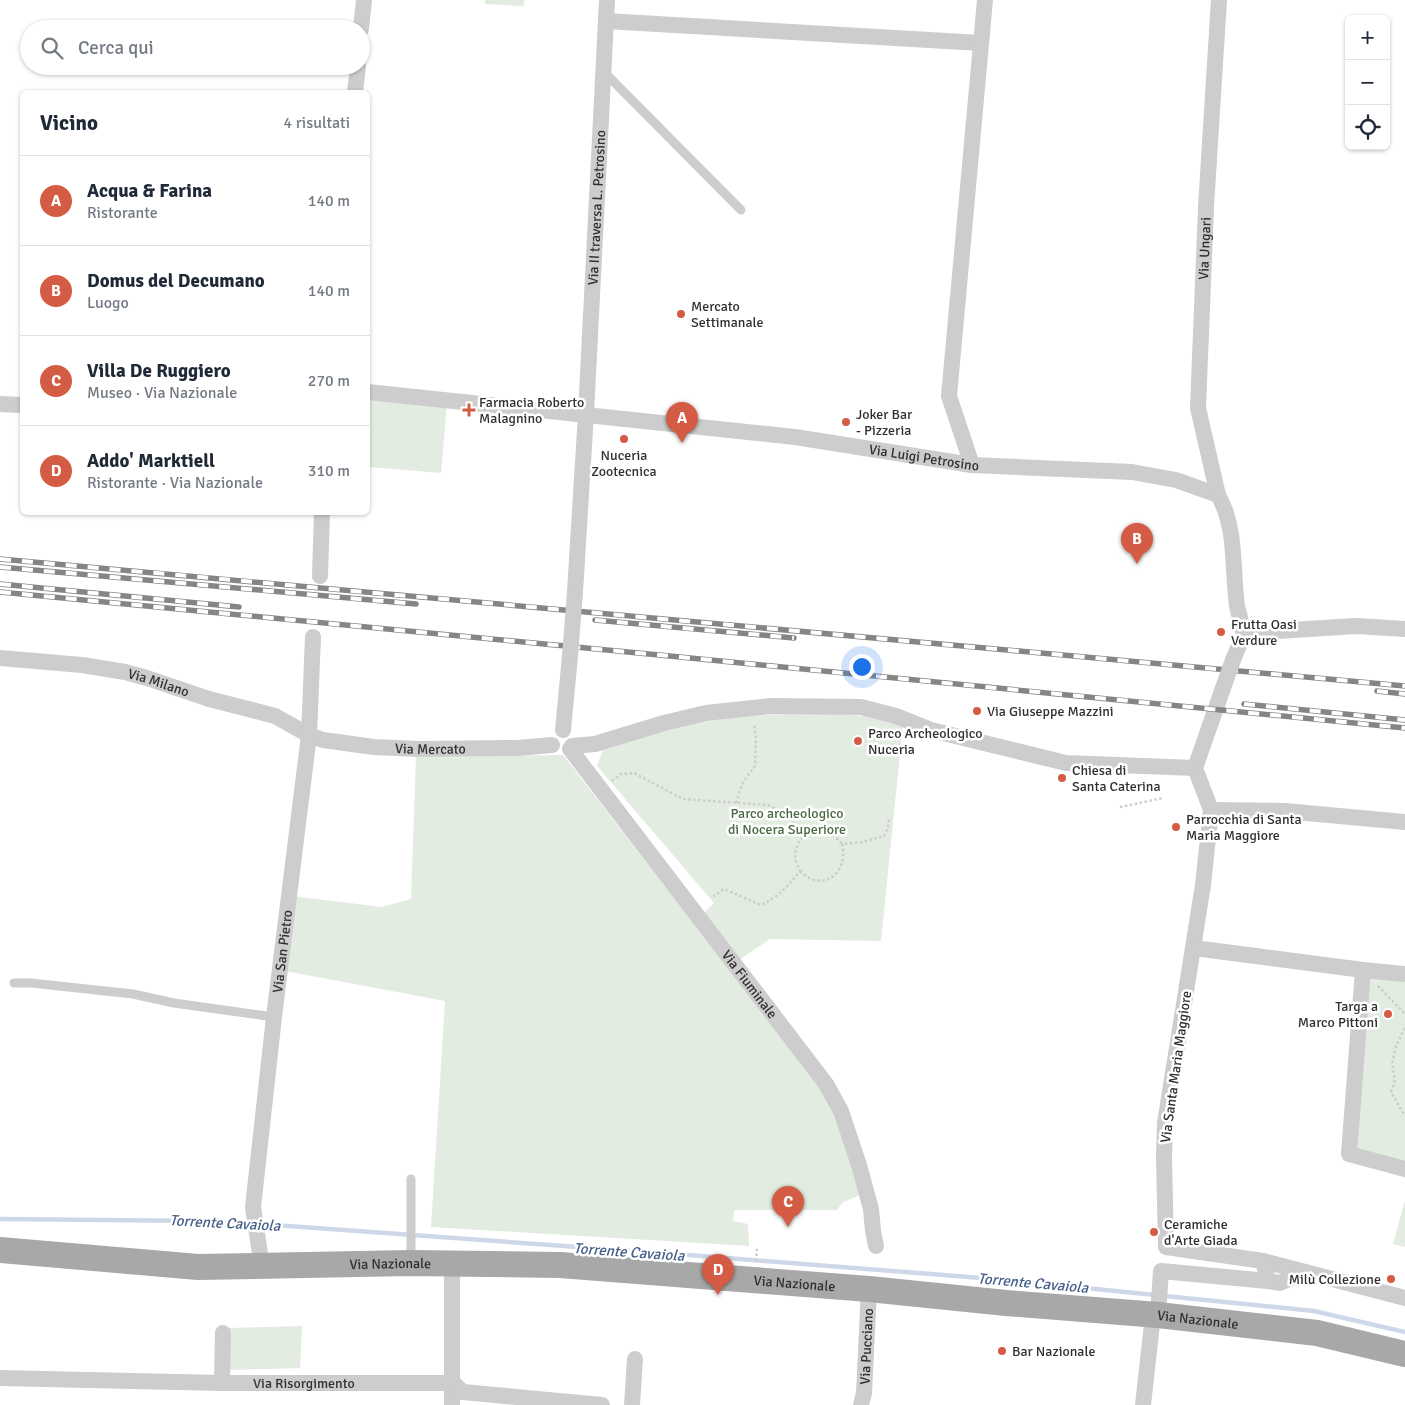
<!DOCTYPE html>
<html lang="it">
<head>
<meta charset="utf-8">
<style>
	body { margin:0; font-family:Signika,sans-serif; background:#f2f2f3; color:#1f2937 }
	.controls { position:absolute; right:15px; top:15px; display:grid; overflow:hidden; border-radius:8px; box-shadow:0 1px 4px #0004 }
	.controls button { width:45px; height:45px; display:grid; place-items:center; padding:0; border:0; border-bottom:1px solid #e0e1e3; background:#fff; color:#1f2937; font:25px sans-serif }
	.you { position:absolute; left:861px; top:666px; width:18px; height:18px; margin:-12px; border:4px solid #fff; border-radius:50%; background:#1a73e8; box-shadow:0 0 0 8px #1a73e833 }
	.badge { display:grid; place-items:center; width:32px; height:32px; border-radius:50%; background:#d55c44; color:#fff; font-size:16px; font-weight:700 }
	.pin { position:absolute; translate:-50% -41px; filter:drop-shadow(0 1px 2px #0008) }
	.pin::after { content:''; position:absolute; top:26px; width:18px; height:15px; background:inherit; clip-path:polygon(0 0,100% 0,50% 100%) }
	.list { margin:0; padding:0; list-style:none }
	h2 { display:flex; justify-content:space-between; align-items:center; height:65px; margin:0; padding:0 20px; font-size:21px }
	h2 small { font-size:16px; font-weight:400; color:#747a83 }
	.list li { display:grid; grid-template-columns:32px 1fr auto; gap:15px; align-items:center; box-sizing:border-box; height:90px; padding:0 20px; border-top:1px solid #e0e1e3 }
	.list b { display:block; font-size:19px; white-space:nowrap }
	.list p { margin:0; font-size:16px; white-space:nowrap; color:#747a83 }
	.list em { font-size:16px; font-style:normal; color:#747a83 }
	.icon { flex:none; width:28px; height:28px; fill:none; stroke:currentColor; stroke-width:2; stroke-linecap:round; stroke-linejoin:round }
	.map { position:relative; flex:none; width:1405px; height:1405px; overflow:hidden }
	.search { position:absolute; background:#fff; box-shadow:0 1px 4px #0004; left:20px; top:20px; width:350px; height:55px; display:flex; align-items:center; gap:12px; box-sizing:border-box; padding:0 18px; border-radius:28px; color:#747a83; font-size:19px }
	.panel { position:absolute; background:#fff; box-shadow:0 1px 4px #0004; left:20px; top:90px; width:350px; height:425px; border-radius:8px }
	.map>svg:first-child { display:block }
	.green { fill:#e3ece0 }
	.lines { fill:none; stroke-linecap:round; stroke-linejoin:round }
	.stream { stroke:#ced8e9; stroke-width:4.5 }
	.path { stroke:#cdcdcd; stroke-width:2.5; stroke-dasharray:2.5 2.5; stroke-linecap:butt }
	.lane { stroke:#cdcdcd; stroke-width:9 }
	.street { stroke:#cdcdcd; stroke-width:16 }
	.primary { stroke:#a8a8a8; stroke-width:26 }
	.rail-casing { stroke:#858585; stroke-width:5.5 }
	.rail { stroke:#fff; stroke-width:4; stroke-dasharray:11; stroke-linecap:butt }
	.street-bridge { stroke:#cdcdcd; stroke-width:16 }
	.poi-dot { fill:#d55c44; stroke:#fff; stroke-width:2 }
	.labels { text-anchor:middle; dominant-baseline:central; stroke-width:5; stroke-linejoin:round; paint-order:stroke }
	.street-label { font-size:14px; fill:#303030; stroke:#fff }
	.poi-label { font-size:14px; fill:#303030; stroke:#fff; text-anchor:start }
	.park-label { font-size:14px; fill:#4a6841; stroke:#fff }
	.water-label { font-size:15px; font-style:italic; fill:#455f8b; stroke:#fff }
</style>
</head>
<body>
<div class="map">
<svg width="1405" height="1405" viewBox="0 0 1405 1405">
	<rect width="100%" height="100%" fill="#fff"/>
	<path class="green" d="M485,0H524V6L485,4Z
		M368,396L447,403L441,473L368,467Z
		M817,713L865,716L903,724L881,941L770,939L739,960L703,914L714,903L597,766L603,750L680,725L745,716Z
		M563,755L826,1094L863,1194L843,1202L837,1210H734L733,1221L748,1224L749,1246L431,1227L445,1001L280,970L293,896L382,907L411,899L416,757Z
		M1367,977L1405,979V1161L1353,1148Z
		M1405,1200V1247L1393,1244Z
		M302,1326L300,1368L225,1370L227,1328Z"/>
	<g class="lines">
		<path class="stream" d="M0,1219L206,1221L252,1224
			M260,1224L676,1254L1007,1280L1314,1311L1405,1332"/>
		<path class="path" d="M612,781L621,774L634,773L683,799L768,805C782,812 795,822 804,835C794,849 792,855 800,871C787,887 780,896 761,905L724,889L711,898
			M736,803L742,784L755,766L756,739L754,724
			M1120,807L1163,798
			M804,835C822,828 829,829 842,844
			M800,871C823,894 849,873 842,844L862,842L884,836L888,828L889,818
			M1378,986L1405,1014
			M1405,1028L1396,1046L1392,1064L1395,1080L1391,1092L1405,1116
			M756,1261L757,1248"/>
		<path class="lane" d="M604,72L741,210
			M14,983H31L133,994L174,1003L274,1017
			M411,1261V1179"/>
		<g class="street">
			<path d="M606,21L981,43"/>
			<path d="M361,29L364,0"/>
			<path d="M355,92L358,66"/>
			<path id="s1" d="M368,392L795,437L972,465L1132,472L1176,480L1218,495C1237,527 1232,570 1237,606C1239,615 1242,624 1244,633"/>
			<path d="M0,404L22,405"/>
			<path d="M972,465L949,396L985,0"/>
			<path id="s2" d="M1218,495L1198,408L1206,207L1219,0"/>
			<path d="M320,576L322,512"/>
			<path id="s3" d="M575,592L586,414L607,0"/>
			<path d="M1244,633L1356,626L1405,629"/>
			<path id="s4" d="M0,658L82,665L125,672L147,678L209,699L275,716L309,735L323,740L374,747L419,749L518,748L552,745"/>
			<path d="M1233,660L1244,633"/>
			<path d="M1223,688L1195,768L1211,810L1203,885L1165,1123L1164,1157L1166,1247L1263,1261L1405,1298"/>
			<path d="M563,730L570,656"/>
			<path d="M572,746L595,744L664,723L706,713L771,706L861,707L896,716L931,730L1066,763L1195,768"/>
			<path id="s5" d="M570,749L826,1084L841,1111L859,1165L871,1209L873,1231L876,1246"/>
			<path d="M1211,810L1285,811L1405,822"/>
			<path d="M1194,948L1363,970"/>
			<path d="M1405,974L1363,970L1349,1154L1405,1169"/>
			<path d="M452,1264V1405"/>
			<path id="s6" d="M262,1267L253,1207L274,1017L309,735L313,637"/>
			<path d="M1268,1281L1280,1283L1303,1273"/>
			<path d="M1158,1315L1161,1271L1268,1281L1263,1261"/>
			<path id="s7" d="M0,1378L222,1383H453L463,1392L602,1405"/>
			<path d="M222,1383L223,1333"/>
			<path d="M632,1405L635,1359"/>
			<path id="s8" d="M861,1405L864,1393L869,1289"/>
			<path d="M1143,1405L1153,1315"/>
		</g>
		<path class="primary" id="s9" d="M0,1250L198,1267L411,1263L560,1265L869,1289L1006,1303L1158,1315L1317,1333L1405,1354"/>
		<g class="rail-casing">
			<path id="rail" d="M0,559L1405,686
				M0,567L416,604
				M0,584L239,607
				M0,592L680,657L1405,728
				M595,620L794,638
				M1377,691L1405,694
				M1244,704L1405,720"/>
		</g>
		<use href="#rail" class="rail"/>
		<path class="street-bridge" d="M570,656L575,592
			M1223,688L1233,660"/>
	</g>
	<g class="poi-dot">
		<circle cx="681" cy="314" r="5"/>
		<path d="M466.5 402.5h5v5h5v5h-5v5h-5v-5h-5v-5h5z"/>
		<circle cx="846" cy="422" r="5"/>
		<circle cx="624" cy="439" r="5"/>
		<circle cx="1221" cy="632" r="5"/>
		<circle cx="977" cy="711" r="5"/>
		<circle cx="858" cy="741" r="5"/>
		<circle cx="1062" cy="778" r="5"/>
		<circle cx="1176" cy="827" r="5"/>
		<circle cx="1388" cy="1014" r="5"/>
		<circle cx="1154" cy="1232" r="5"/>
		<circle cx="1391" cy="1279" r="5"/>
		<circle cx="1002" cy="1351" r="5"/>
	</g>
	<g class="labels">
		<g class="street-label">
			<text stroke="none"><textPath href="#s3" startOffset="385">Via II traversa L. Petrosino</textPath></text>
			<text stroke="none"><textPath href="#s2" startOffset="249">Via Ungari</textPath></text>
			<text stroke="none"><textPath href="#s1" startOffset="560">Via Luigi Petrosino</textPath></text>
			<text stroke="none"><textPath href="#s4" startOffset="161">Via Milano</textPath></text>
			<text stroke="none"><textPath href="#s4" startOffset="444">Via Mercato</textPath></text>
			<text stroke="none"><textPath href="#s6" startOffset="318">Via San Pietro</textPath></text>
			<text stroke="none"><textPath href="#s5" startOffset="296">Via Fiuminale</textPath></text>
			<text transform="translate(1176 1067) rotate(-82)">Via Santa Maria Maggiore</text>
			<text stroke="none"><textPath href="#s9" startOffset="391">Via Nazionale</textPath></text>
			<text stroke="none"><textPath href="#s9" startOffset="796">Via Nazionale</textPath></text>
			<text stroke="none"><textPath href="#s9" startOffset="1201">Via Nazionale</textPath></text>
			<text stroke="none"><textPath href="#s8" startOffset="59">Via Pucciano</textPath></text>
			<text stroke="none"><textPath href="#s7" startOffset="304">Via Risorgimento</textPath></text>
		</g>
		<g class="poi-label">
			<text x="691" y="306">Mercato<tspan x="691" dy="16">Settimanale</tspan></text>
			<text x="479" y="402">Farmacia Roberto<tspan x="479" dy="16">Malagnino</tspan></text>
			<text x="856" y="414">Joker Bar<tspan x="856" dy="16">- Pizzeria</tspan></text>
			<text x="624" y="455" text-anchor="middle">Nuceria<tspan x="624" dy="16">Zootecnica</tspan></text>
			<text x="1231" y="624">Frutta Oasi<tspan x="1231" dy="16">Verdure</tspan></text>
			<text x="987" y="711">Via Giuseppe Mazzini</text>
			<text x="868" y="733">Parco Archeologico<tspan x="868" dy="16">Nuceria</tspan></text>
			<text x="1072" y="770">Chiesa di<tspan x="1072" dy="16">Santa Caterina</tspan></text>
			<text x="1186" y="819">Parrocchia di Santa<tspan x="1186" dy="16">Maria Maggiore</tspan></text>
			<text x="1378" y="1006" text-anchor="end">Targa a<tspan x="1378" dy="16">Marco Pittoni</tspan></text>
			<text x="1164" y="1224">Ceramiche<tspan x="1164" dy="16">d'Arte Giada</tspan></text>
			<text x="1381" y="1279" text-anchor="end">Milù Collezione</text>
			<text x="1012" y="1351">Bar Nazionale</text>
		</g>
		<g class="park-label">
			<text x="787" y="813">Parco archeologico<tspan x="787" dy="16">di Nocera Superiore</tspan></text>
		</g>
		<g class="water-label">
			<text transform="translate(225 1223) rotate(3)">Torrente Cavaiola</text>
			<text transform="translate(629 1252) rotate(4)">Torrente Cavaiola</text>
			<text transform="translate(1033 1283) rotate(5)">Torrente Cavaiola</text>
		</g>
	</g>
</svg>
<div class="controls">
<button>+</button>
<button>−</button>
<button><svg class="icon" aria-label="locate" viewBox="0 0 24 24"><circle cx="12" cy="12" r="6"/><path d="M12 2v4M12 18v4M2 12h4M18 12h4"/></svg></button>
</div>
<div class="you"></div>
<div class="pin badge" style="left:682px;top:443px">A</div>
<div class="pin badge" style="left:1137px;top:564px">B</div>
<div class="pin badge" style="left:788px;top:1227px">C</div>
<div class="pin badge" style="left:718px;top:1295px">D</div>
<div class="search"><svg class="icon" aria-label="search" viewBox="0 0 24 24"><circle cx="10" cy="10" r="6"/><path d="M15 15l6 6"/></svg>Cerca qui</div>
<section class="panel">
<h2>Vicino<small>4 risultati</small></h2>
<ul class="list">
<li><span class="badge">A</span><div><b>Acqua &amp; Farina</b><p>Ristorante</p></div><em>140 m</em></li>
<li><span class="badge">B</span><div><b>Domus del Decumano</b><p>Luogo</p></div><em>140 m</em></li>
<li><span class="badge">C</span><div><b>Villa De Ruggiero</b><p>Museo · Via Nazionale</p></div><em>270 m</em></li>
<li><span class="badge">D</span><div><b>Addo' Marktiell</b><p>Ristorante · Via Nazionale</p></div><em>310 m</em></li>
</ul>
</section>
</div>
</body>
</html>
